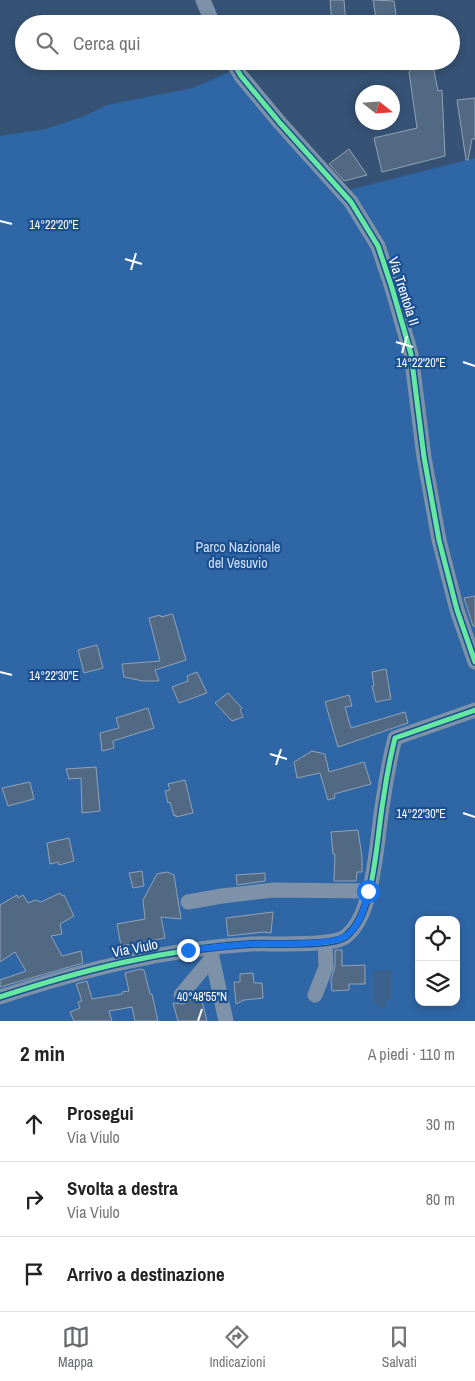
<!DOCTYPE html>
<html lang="it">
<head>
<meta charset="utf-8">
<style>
	body { margin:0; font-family:"Archivo Narrow",sans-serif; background:#f2f2f2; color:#222 }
	.controls { position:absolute; right:15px; bottom:15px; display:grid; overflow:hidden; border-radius:10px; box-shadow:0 2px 8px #0003 }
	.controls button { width:45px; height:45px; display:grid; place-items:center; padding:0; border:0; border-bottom:1px solid #e0e0e0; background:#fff; color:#222; font:25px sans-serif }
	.compass { position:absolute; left:355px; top:85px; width:45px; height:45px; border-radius:50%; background:#fff; box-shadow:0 2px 8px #0003; rotate:107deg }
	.stop { position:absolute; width:15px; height:15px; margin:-11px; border:4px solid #1a73e8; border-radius:50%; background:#fff }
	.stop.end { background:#1a73e8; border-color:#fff; box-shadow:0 1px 5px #0008 }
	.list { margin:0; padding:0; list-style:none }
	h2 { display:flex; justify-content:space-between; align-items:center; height:65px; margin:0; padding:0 20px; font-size:21px }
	h2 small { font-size:16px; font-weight:400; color:#767676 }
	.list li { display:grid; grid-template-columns:32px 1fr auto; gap:15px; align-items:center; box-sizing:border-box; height:75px; padding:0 20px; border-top:1px solid #e0e0e0 }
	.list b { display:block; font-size:19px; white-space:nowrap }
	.list p { margin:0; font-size:16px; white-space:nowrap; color:#767676 }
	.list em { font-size:16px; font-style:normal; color:#767676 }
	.icon { flex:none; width:28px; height:28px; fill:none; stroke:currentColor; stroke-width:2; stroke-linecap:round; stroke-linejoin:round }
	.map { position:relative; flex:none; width:475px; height:1021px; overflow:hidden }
	.search { position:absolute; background:#fff; box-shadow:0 2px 8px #0003; left:15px; right:15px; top:15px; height:55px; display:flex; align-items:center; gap:12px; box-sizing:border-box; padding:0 18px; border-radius:28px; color:#767676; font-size:19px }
	.sheet { height:290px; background:#fff }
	nav { display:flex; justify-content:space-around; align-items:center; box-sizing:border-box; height:70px; border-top:1px solid #e0e0e0; background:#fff; font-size:14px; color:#767676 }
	nav a { display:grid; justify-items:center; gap:2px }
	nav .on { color:#666a6f }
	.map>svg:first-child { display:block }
	.green { fill:#2f66a5; fill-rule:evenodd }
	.water { fill:#3b618d }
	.building { fill:#526984; stroke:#92a2b6 }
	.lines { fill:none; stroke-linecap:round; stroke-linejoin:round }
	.minor { stroke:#7d92a8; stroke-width:15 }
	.cycleway-casing { stroke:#1b4f8f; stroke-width:8 }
	.cycleway { stroke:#66e7a1; stroke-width:5 }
	.route { stroke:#1a73e8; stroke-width:6 }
	.ticks { fill:none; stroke:#fff; stroke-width:2 }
	.labels { text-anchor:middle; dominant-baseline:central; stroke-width:4.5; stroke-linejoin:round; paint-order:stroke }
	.street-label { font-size:14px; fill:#fff; stroke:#1b4f8f }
	.park-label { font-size:14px; fill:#cfe3fa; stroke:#1b4f8f }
	.ticks-label { font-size:12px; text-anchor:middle; fill:#fff; stroke:#1b4f8f; stroke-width:4.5; stroke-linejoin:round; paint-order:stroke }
</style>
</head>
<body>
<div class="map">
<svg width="475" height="1021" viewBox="0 0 475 1021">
	<rect width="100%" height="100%" fill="#365274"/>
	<path class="green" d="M240,67L345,191L475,158V1021H0V136L46,129L85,116L107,105L193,88ZM419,920H456V1002H419Z"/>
	<path class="water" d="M391,970V1000L386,1001L385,1008L381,1009L377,1006L376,1001L373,1002V971Z"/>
	<path class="building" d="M330,0H344L346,24H332Z
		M373,0L394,1L397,21L377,24Z
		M410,61H432L438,91L442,90L445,156L382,172L374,138L417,128L409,72H410Z
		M475,98V139H472L468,160H466L457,100Z
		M349,149L367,175L344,181L329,164Z
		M475,596V626H473L464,598Z
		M172,614L173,615L186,660L155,670L159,681H143L124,677L122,664L160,661L149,618L160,615L161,617Z
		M97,645L103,668L84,673L78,650Z
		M386,669L391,699L376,702L372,686H374L372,672Z
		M197,672L207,693L179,703L172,687L188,681L187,676Z
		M228,693L242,708L240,710L243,717L232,721L215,703Z
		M349,695L352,706L345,707L351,728L405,712L408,723L338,747L325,702Z
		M148,708L154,728L113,741L114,748L102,751L100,733L119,728L116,718Z
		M312,751L325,754L329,772L364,762L371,784L334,794L335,798L328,800L320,773L297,778L294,762Z
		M96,767L100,811L82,813L81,778L69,779L66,769Z
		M185,780L193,813L176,817V815L174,816L170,802L168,803L165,791L170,790L168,784Z
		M30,782L34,799L8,806L2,788Z
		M358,830L362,857V872H357L356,881H334L335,854H333L331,832Z
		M69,838L74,861L59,865L58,862L50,864L47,843Z
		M142,871L144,886L133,888L129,873Z
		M167,872L174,875L181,919L161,917L165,938L121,946L117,924L145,919L143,900L157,874Z
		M265,873V881L237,885L236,875Z
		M60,893L62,896L64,895L74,916L60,924L62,934L51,936L62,956L81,951L83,963L0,987V980L26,971L15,952L0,962V905L17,895L18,898L23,895L28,903L35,900L41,902Z
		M273,912L271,933L264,932L228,936L226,918Z
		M335,950H342V966L365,965V984H349V990L332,991L331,980L335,967Z
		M141,969L144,970L150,994H152L158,1021H135L132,1007L109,1011L112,1021H74L70,1012L80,1008L78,1002L82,1001L76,984L87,981L92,999L122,994V992L129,991L125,973Z
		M253,973L254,983H262L263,998L244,1000L236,1004L234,982H240V974Z
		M201,997L207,1021H178L173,1003L184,1004L189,1000Z"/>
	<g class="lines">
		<path class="minor" d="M203,0L213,24
			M232,61L241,76L280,123L351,202L378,246L392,288L411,354L424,457L439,540L457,610L475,662
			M188,902L222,896L273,890L369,891
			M210,948L226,1021
			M181,995L212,958
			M315,995L326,967L325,942
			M0,997C82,970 165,949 251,944C271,943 330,947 345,937C348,935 351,931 353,929C375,902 377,835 383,801C386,780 390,758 395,738L475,710"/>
		<g class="cycleway-casing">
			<path id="cycleway" d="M232,61L241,76L280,123L351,202L378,246L392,288L411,354L424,457L439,540L457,610L475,662
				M0,997C82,970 165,949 251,944C271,943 330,947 345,937C348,935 351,931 353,929C375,902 377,835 383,801C386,780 390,758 395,738L475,710"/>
		</g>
		<use href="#cycleway" class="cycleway"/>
	</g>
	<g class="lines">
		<path class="route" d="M188,950C209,948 229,946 249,944C270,943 329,946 344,937C360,928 365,907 368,891"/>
	</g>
	<path class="ticks" d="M0,221L12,224M125,259L142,264M131,270L136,253M396,342L413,347M402,353L407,336M463,362L475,366M0,672L12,675M270,754L287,759M276,765L281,749M463,813L475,817M198,1021L202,1009"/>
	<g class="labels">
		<g class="street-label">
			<text transform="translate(404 291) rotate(72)">Via Trentola II</text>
			<text transform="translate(135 948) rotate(-11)">Via Viulo</text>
		</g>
		<g class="park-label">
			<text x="238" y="547">Parco Nazionale<tspan x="238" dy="16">del Vesuvio</tspan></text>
		</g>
	</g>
	<g class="ticks-label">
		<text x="54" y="229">14°22'20"E</text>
		<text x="421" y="367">14°22'20"E</text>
		<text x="54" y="680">14°22'30"E</text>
		<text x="421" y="818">14°22'30"E</text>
		<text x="202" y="1001">40°48'55"N</text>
	</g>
</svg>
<div class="controls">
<button><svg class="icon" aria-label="locate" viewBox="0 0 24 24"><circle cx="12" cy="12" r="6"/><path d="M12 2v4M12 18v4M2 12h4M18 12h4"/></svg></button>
<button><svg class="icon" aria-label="layers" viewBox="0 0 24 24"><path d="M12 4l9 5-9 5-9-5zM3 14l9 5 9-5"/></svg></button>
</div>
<svg class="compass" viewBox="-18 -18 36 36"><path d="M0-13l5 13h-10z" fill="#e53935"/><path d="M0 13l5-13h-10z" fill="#767676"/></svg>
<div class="stop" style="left:368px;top:891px"></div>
<div class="stop end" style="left:188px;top:950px"></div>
<div class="search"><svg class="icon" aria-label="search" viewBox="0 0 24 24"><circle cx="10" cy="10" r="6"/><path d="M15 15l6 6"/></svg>Cerca qui</div>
</div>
<section class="sheet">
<h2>2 min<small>A piedi · 110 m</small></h2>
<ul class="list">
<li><svg class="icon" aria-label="ahead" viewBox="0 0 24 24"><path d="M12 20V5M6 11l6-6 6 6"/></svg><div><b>Prosegui</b><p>Via Viulo</p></div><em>30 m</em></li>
<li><svg class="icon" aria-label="right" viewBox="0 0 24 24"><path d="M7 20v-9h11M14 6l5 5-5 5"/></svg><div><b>Svolta a destra</b><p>Via Viulo</p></div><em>80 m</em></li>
<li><svg class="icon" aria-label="arrive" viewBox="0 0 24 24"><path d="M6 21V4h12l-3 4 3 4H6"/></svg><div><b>Arrivo a destinazione</b></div></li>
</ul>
</section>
<nav>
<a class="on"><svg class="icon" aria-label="map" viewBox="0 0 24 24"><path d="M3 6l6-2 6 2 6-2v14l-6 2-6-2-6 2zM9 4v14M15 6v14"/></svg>Mappa</a>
<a><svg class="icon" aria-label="directions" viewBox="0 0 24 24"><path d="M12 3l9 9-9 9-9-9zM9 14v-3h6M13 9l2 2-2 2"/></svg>Indicazioni</a>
<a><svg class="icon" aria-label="saved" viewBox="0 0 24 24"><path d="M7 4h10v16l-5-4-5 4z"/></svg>Salvati</a>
</nav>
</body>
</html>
